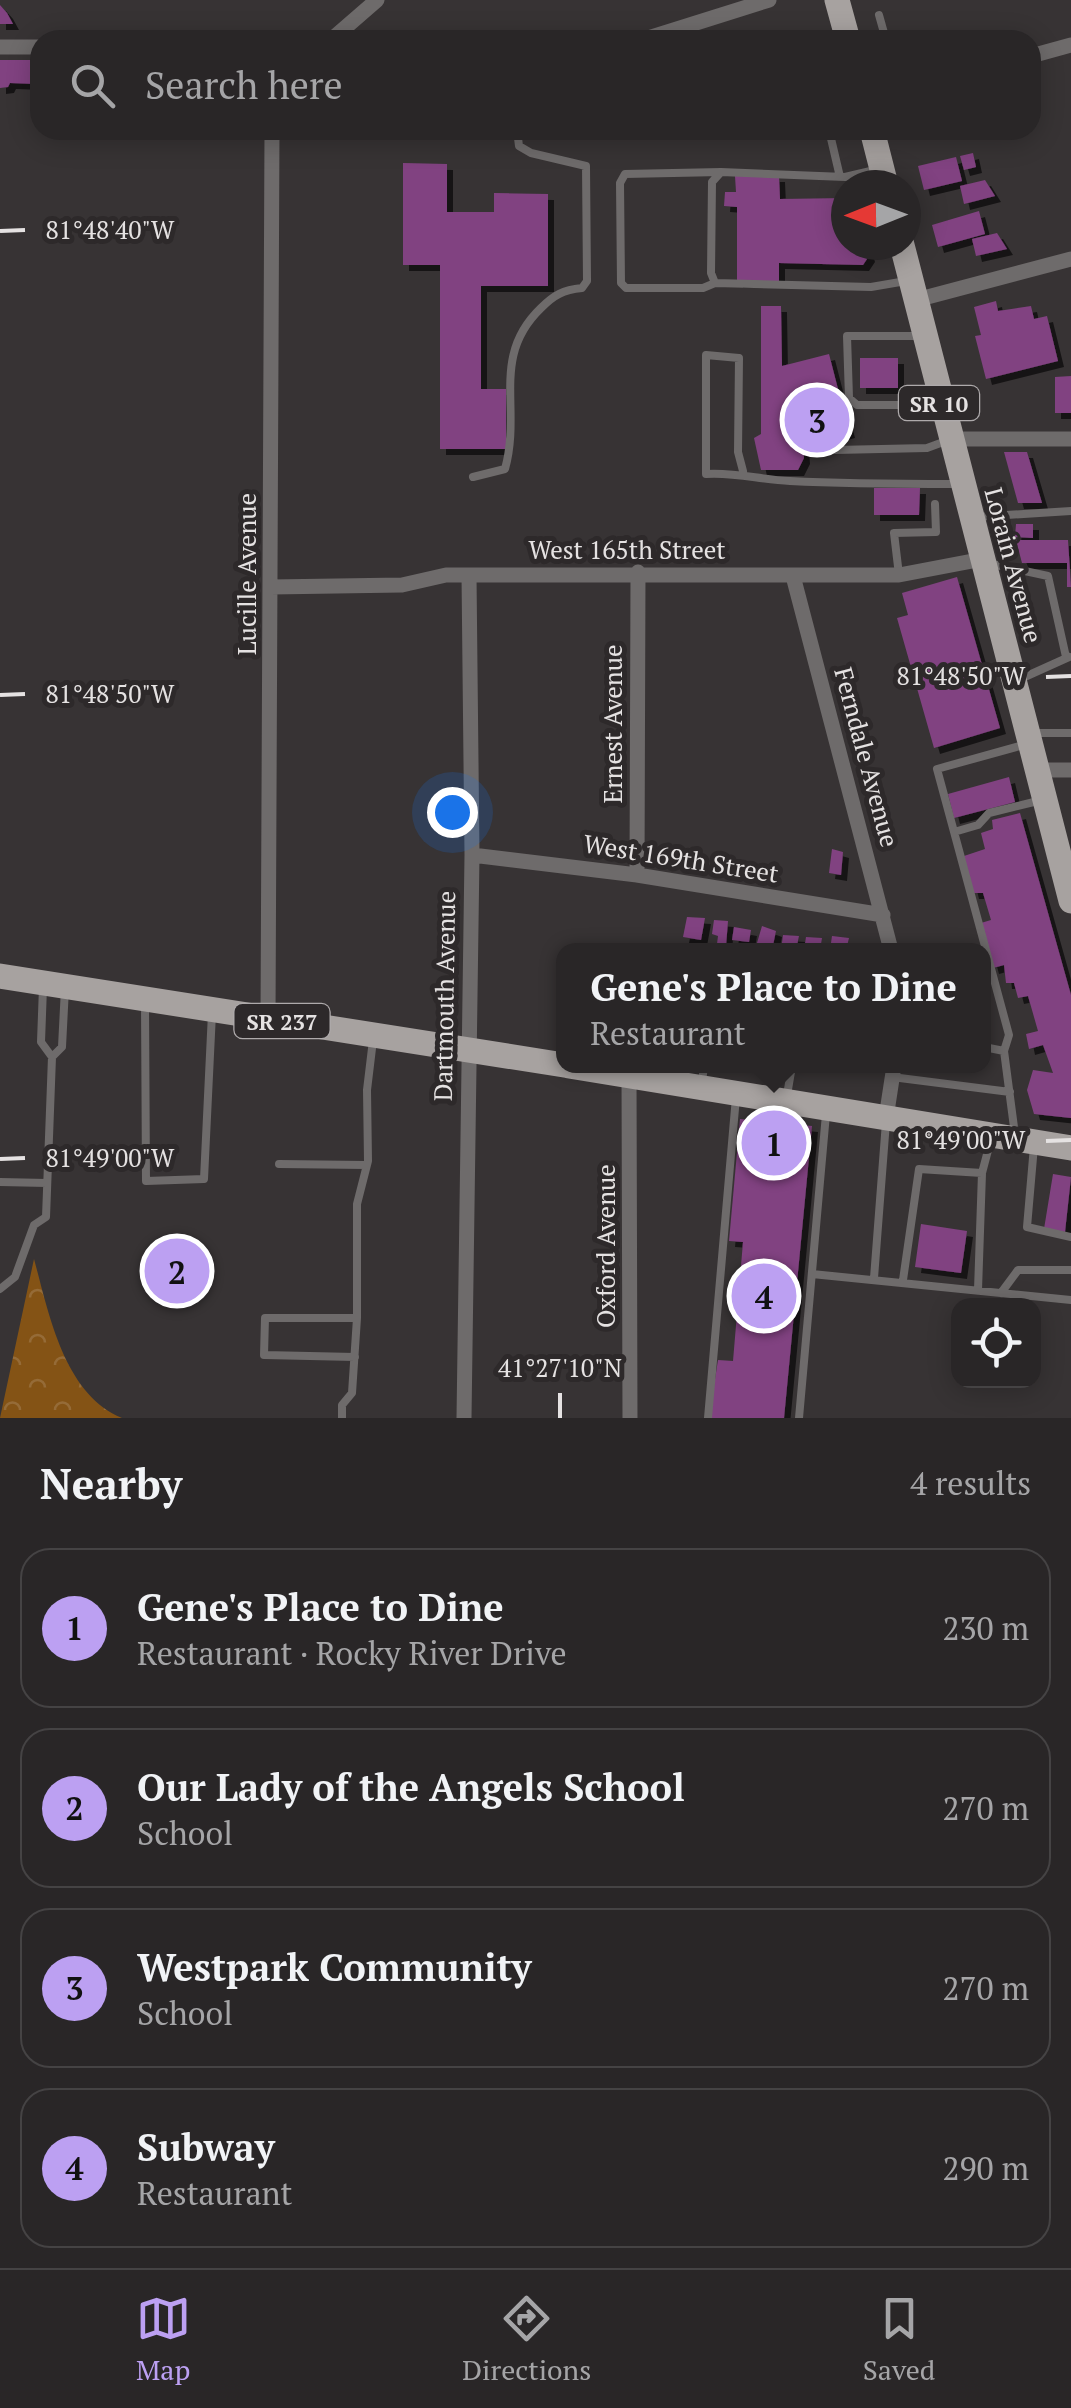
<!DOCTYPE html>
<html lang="en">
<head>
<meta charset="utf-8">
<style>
	body { margin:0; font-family:"PT Serif",serif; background:#353233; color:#f1f3f6 }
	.controls { position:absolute; right:30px; bottom:30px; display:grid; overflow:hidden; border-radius:20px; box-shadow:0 5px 25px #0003 }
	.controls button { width:90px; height:90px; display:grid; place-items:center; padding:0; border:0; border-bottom:2px solid #454344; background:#292627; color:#f1f3f6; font:50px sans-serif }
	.compass { position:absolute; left:831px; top:170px; width:90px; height:90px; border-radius:50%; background:#292627; box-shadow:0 5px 25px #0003; rotate:269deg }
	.you { position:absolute; left:452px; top:812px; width:35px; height:35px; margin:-25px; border:8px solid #fff; border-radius:50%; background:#1a73e8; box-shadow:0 0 0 15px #1a73e833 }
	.badge { display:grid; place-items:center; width:65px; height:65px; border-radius:50%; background:#bca0f2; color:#111; font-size:32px; font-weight:700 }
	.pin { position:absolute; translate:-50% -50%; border:5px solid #fff; box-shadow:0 2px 10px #0006 }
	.popup { position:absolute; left:556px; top:943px; width:435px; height:130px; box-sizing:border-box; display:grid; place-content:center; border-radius:20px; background:#292627; filter:drop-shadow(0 2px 8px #0005); font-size:32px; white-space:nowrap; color:#a5a5a7 }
	.popup b { font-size:38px; color:#f1f3f6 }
	.popup::after { content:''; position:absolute; left:50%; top:100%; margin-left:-20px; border:20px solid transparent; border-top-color:#292627 }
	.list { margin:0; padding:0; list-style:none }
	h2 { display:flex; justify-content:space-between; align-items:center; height:130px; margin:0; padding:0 40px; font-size:42px }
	h2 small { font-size:32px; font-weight:400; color:#a5a5a7 }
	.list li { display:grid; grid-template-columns:65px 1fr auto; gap:30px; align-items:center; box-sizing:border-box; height:160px; margin:0 20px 20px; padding:0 20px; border:2px solid #454344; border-radius:30px }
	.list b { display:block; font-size:38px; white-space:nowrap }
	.list p { margin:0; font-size:32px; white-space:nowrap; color:#a5a5a7 }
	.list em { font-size:32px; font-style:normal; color:#a5a5a7 }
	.icon { flex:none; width:55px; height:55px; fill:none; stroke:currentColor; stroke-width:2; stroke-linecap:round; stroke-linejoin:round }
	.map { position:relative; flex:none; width:1071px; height:1418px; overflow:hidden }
	.search { position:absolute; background:#292627; box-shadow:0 5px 25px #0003; left:30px; right:30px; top:30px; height:110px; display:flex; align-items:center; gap:25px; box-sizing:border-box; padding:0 35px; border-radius:30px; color:#a5a5a7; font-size:38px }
	.sheet { height:850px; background:#292627 }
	nav { display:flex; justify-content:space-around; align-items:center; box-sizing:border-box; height:140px; border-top:2px solid #454344; background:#292627; font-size:28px; color:#a5a5a7 }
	nav a { display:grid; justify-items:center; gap:5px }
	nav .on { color:#bca0f2 }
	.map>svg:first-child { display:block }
	.forest { fill:url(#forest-crowns) }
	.building { fill:#814281; filter:url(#shadow) }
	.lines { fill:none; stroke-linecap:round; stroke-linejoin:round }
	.lane { stroke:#6e6b6b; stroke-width:8 }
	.street { stroke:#6e6b6b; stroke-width:15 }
	.primary { stroke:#a7a2a0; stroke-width:25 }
	.ticks { fill:none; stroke:#e5e2e2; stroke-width:4 }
	.labels { text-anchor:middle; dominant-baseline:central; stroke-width:10; stroke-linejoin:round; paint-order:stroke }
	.shield { fill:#2d292a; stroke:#aeaaab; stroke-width:2.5 }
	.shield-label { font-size:22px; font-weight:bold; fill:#e5e2e2 }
	.street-label { font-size:25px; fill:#e5e2e2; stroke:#2d292a }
	.ticks-label { font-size:25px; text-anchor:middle; fill:#e5e2e2; stroke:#2d292a; stroke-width:10; stroke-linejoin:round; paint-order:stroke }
</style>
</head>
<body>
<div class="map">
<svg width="1071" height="1418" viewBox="0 0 1071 1418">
	<defs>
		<pattern id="forest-crowns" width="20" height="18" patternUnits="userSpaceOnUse" patternTransform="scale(2.5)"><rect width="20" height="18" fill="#845315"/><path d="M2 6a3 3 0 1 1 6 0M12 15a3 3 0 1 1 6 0" fill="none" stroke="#956b37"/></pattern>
		<filter id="shadow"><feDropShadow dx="6" dy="6" stdDeviation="0" flood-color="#0009"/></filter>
	</defs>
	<rect width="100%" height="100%" fill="#373334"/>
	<path class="forest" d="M34,1259C49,1314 64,1394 122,1418H0Z"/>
	<path class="building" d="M0,5L7,13L13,24H0Z
		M0,60H38L36,84L10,83L8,87L0,88Z
		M973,153L976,167L964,170L960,156Z
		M956,157L962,181L924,190L918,166Z
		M403,163L447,164V212H494V193L548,194V286H481V389H506V449H440V265H403Z
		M735,176H779L780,199L846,198V245H866L869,256L863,265L779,263V282H737V207L724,206L725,192H736Z
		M985,180L995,196L964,204L960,186Z
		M979,211L985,234L938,247L932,225Z
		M997,233L1007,249L976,256L972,239Z
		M996,301L998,311L1031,306L1034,319L1047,316L1058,361L986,379L975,336L981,335L974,307Z
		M761,306H781L782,366L829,354L849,432L803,445L804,458L798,470H761L754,438L761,434Z
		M860,358H898V388H860Z
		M1071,376V413H1055V377Z
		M1004,452H1027L1042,503H1018Z
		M874,488H920L919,515H874Z
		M1016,524H1033V538L1015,537Z
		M1016,540H1068L1071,587H1067V563H1022Z
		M957,577L1000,728L934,748L897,618L908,615L902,593Z
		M1009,777L1015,802L954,818L948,794Z
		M1020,813L1071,995V1118L1034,1114L1027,1090L1033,1070L1053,1073L1043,1045L1029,1049L1026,1034L1038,1031L1028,996L1018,998L1014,983H1006L1004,965L993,968L981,923L991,920L983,893H973L964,856L985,849L981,833L993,829L992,820Z
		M832,849L843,852L841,875L829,873Z
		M687,917L705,918L701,940L683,937Z
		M714,920L728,921L726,946L717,944L718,936L712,934Z
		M762,926L776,931L772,950L757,943Z
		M734,927L751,930L749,942L732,940Z
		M783,935L799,936L796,950H781Z
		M832,936L849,938L846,950H830Z
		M806,937L822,938L820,950H804Z
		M740,1119L812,1126L784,1418H709L718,1360L733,1361L743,1242L729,1241Z
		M1053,1174L1071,1177L1065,1232L1044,1229Z
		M921,1224L967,1231L961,1273L915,1267Z"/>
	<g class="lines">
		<path class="lane" d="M879,15L886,40
			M829,130L840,177
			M879,169L845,177L721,172L712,182L711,273L715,283L871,287L906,281
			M715,283L703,288H626L621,283L620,183L625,174L721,172
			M919,336H847L849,398L857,405H938
			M835,450L927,448L946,441
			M743,471L738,452L739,358L706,355V474C737,472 760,480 790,481C846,484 901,484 957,484
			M473,477L505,469C522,408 490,357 541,308C554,295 563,290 582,288L587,281L586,166L531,153L519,146L517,130
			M975,517L1071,511
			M992,564L1048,576L1066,657
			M899,575L894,533L936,532L935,504
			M1018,680L1069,657
			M1032,733H1071
			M954,832L978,825L989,813L1042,800
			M43,987L41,1042L52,1057L62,1047L65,988
			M145,1004L146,1181L204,1179L212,1013
			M984,1047L1004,1051L1015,1135
			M1004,1051L1009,1035L937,769L1027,744
			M892,1077L1010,1092
			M702,1082L704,1066
			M787,1095L792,1066
			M1034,1146L1027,1227L1071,1237
			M279,1164L366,1165
			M0,1182L47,1183
			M812,1274L1071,1300
			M874,1278L886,1122
			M903,1280L919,1169L982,1173L991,1139
			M0,1289L15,1277L34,1225L46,1217L52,1057
			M978,1290L982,1173
			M1001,1293L1018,1270H1071
			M355,1357L264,1355L265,1318H357
			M342,1418V1405L352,1393L357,1318V1204L368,1161L367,1090L373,1040
			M708,1418L736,1097
			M799,1418L826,1114"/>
		<path class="street" d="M331,40L377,0
			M642,40L769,0
			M0,47H40
			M1031,56L1071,45
			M916,300L1071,259
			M950,439H1071
			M793,576L891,950
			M271,587L402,585L446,575H899L983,559
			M1037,770H1071
			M472,855L637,875L883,915
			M637,875L638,572
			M268,1019L272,130
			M629,1074L630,1418
			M886,1118L894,1066
			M464,1418L472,855L469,575"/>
		<path class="primary" d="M837,0L848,40
			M872,130L886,185
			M902,245L1071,901
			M0,976L564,1065
			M569,1066L1071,1148"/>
	</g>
	<path class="ticks" d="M0,231L25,230M1046,677L1071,676M0,695L25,694M1046,1141L1071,1140M0,1159L25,1158M560,1393V1418"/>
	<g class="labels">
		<g class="shield">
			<rect x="899" y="386" width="80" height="34" rx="8"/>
			<rect x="234.5" y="1004" width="95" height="34" rx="8"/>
		</g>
		<g class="shield-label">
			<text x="939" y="403">SR 10</text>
			<text x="282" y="1021">SR 237</text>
		</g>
		<g class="street-label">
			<text x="627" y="549">West 165th Street</text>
			<text transform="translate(1014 565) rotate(75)">Lorain Avenue</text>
			<text transform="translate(246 574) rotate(-90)">Lucille Avenue</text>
			<text transform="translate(612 724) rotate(-90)">Ernest Avenue</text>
			<text transform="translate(867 757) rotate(75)">Ferndale Avenue</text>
			<text transform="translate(681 858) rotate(9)">West 169th Street</text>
			<text transform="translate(444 996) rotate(-89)">Dartmouth Avenue</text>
			<text transform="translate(605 1246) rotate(-90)">Oxford Avenue</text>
		</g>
	</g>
	<g class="ticks-label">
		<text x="110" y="239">81°48'40"W</text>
		<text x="961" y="685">81°48'50"W</text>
		<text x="110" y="703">81°48'50"W</text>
		<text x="961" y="1149">81°49'00"W</text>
		<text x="110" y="1167">81°49'00"W</text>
		<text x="560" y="1377">41°27'10"N</text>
	</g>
</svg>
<div class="controls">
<button><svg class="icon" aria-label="locate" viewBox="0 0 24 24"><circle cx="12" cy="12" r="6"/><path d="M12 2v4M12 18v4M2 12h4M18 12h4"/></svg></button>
</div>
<svg class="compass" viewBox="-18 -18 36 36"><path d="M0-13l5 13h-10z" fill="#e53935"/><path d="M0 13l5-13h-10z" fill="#a5a5a7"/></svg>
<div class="you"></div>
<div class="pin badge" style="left:774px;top:1143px">1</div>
<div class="popup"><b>Gene's Place to Dine</b>Restaurant</div>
<div class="pin badge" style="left:177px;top:1271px">2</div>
<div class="pin badge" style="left:817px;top:420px">3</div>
<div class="pin badge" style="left:764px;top:1296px">4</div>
<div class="search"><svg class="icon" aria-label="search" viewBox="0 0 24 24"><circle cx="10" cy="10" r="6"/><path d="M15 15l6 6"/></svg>Search here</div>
</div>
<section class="sheet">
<h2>Nearby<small>4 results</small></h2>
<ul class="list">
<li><span class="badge">1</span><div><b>Gene's Place to Dine</b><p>Restaurant · Rocky River Drive</p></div><em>230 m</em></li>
<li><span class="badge">2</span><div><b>Our Lady of the Angels School</b><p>School</p></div><em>270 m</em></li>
<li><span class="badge">3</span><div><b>Westpark Community</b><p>School</p></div><em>270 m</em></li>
<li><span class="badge">4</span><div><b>Subway</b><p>Restaurant</p></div><em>290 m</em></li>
</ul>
</section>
<nav>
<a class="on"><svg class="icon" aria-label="map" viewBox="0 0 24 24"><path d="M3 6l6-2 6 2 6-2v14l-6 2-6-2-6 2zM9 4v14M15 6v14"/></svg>Map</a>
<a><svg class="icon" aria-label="directions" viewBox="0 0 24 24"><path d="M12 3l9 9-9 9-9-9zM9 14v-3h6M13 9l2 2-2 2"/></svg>Directions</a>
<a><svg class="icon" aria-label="saved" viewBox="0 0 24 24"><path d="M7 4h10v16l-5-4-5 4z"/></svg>Saved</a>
</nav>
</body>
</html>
